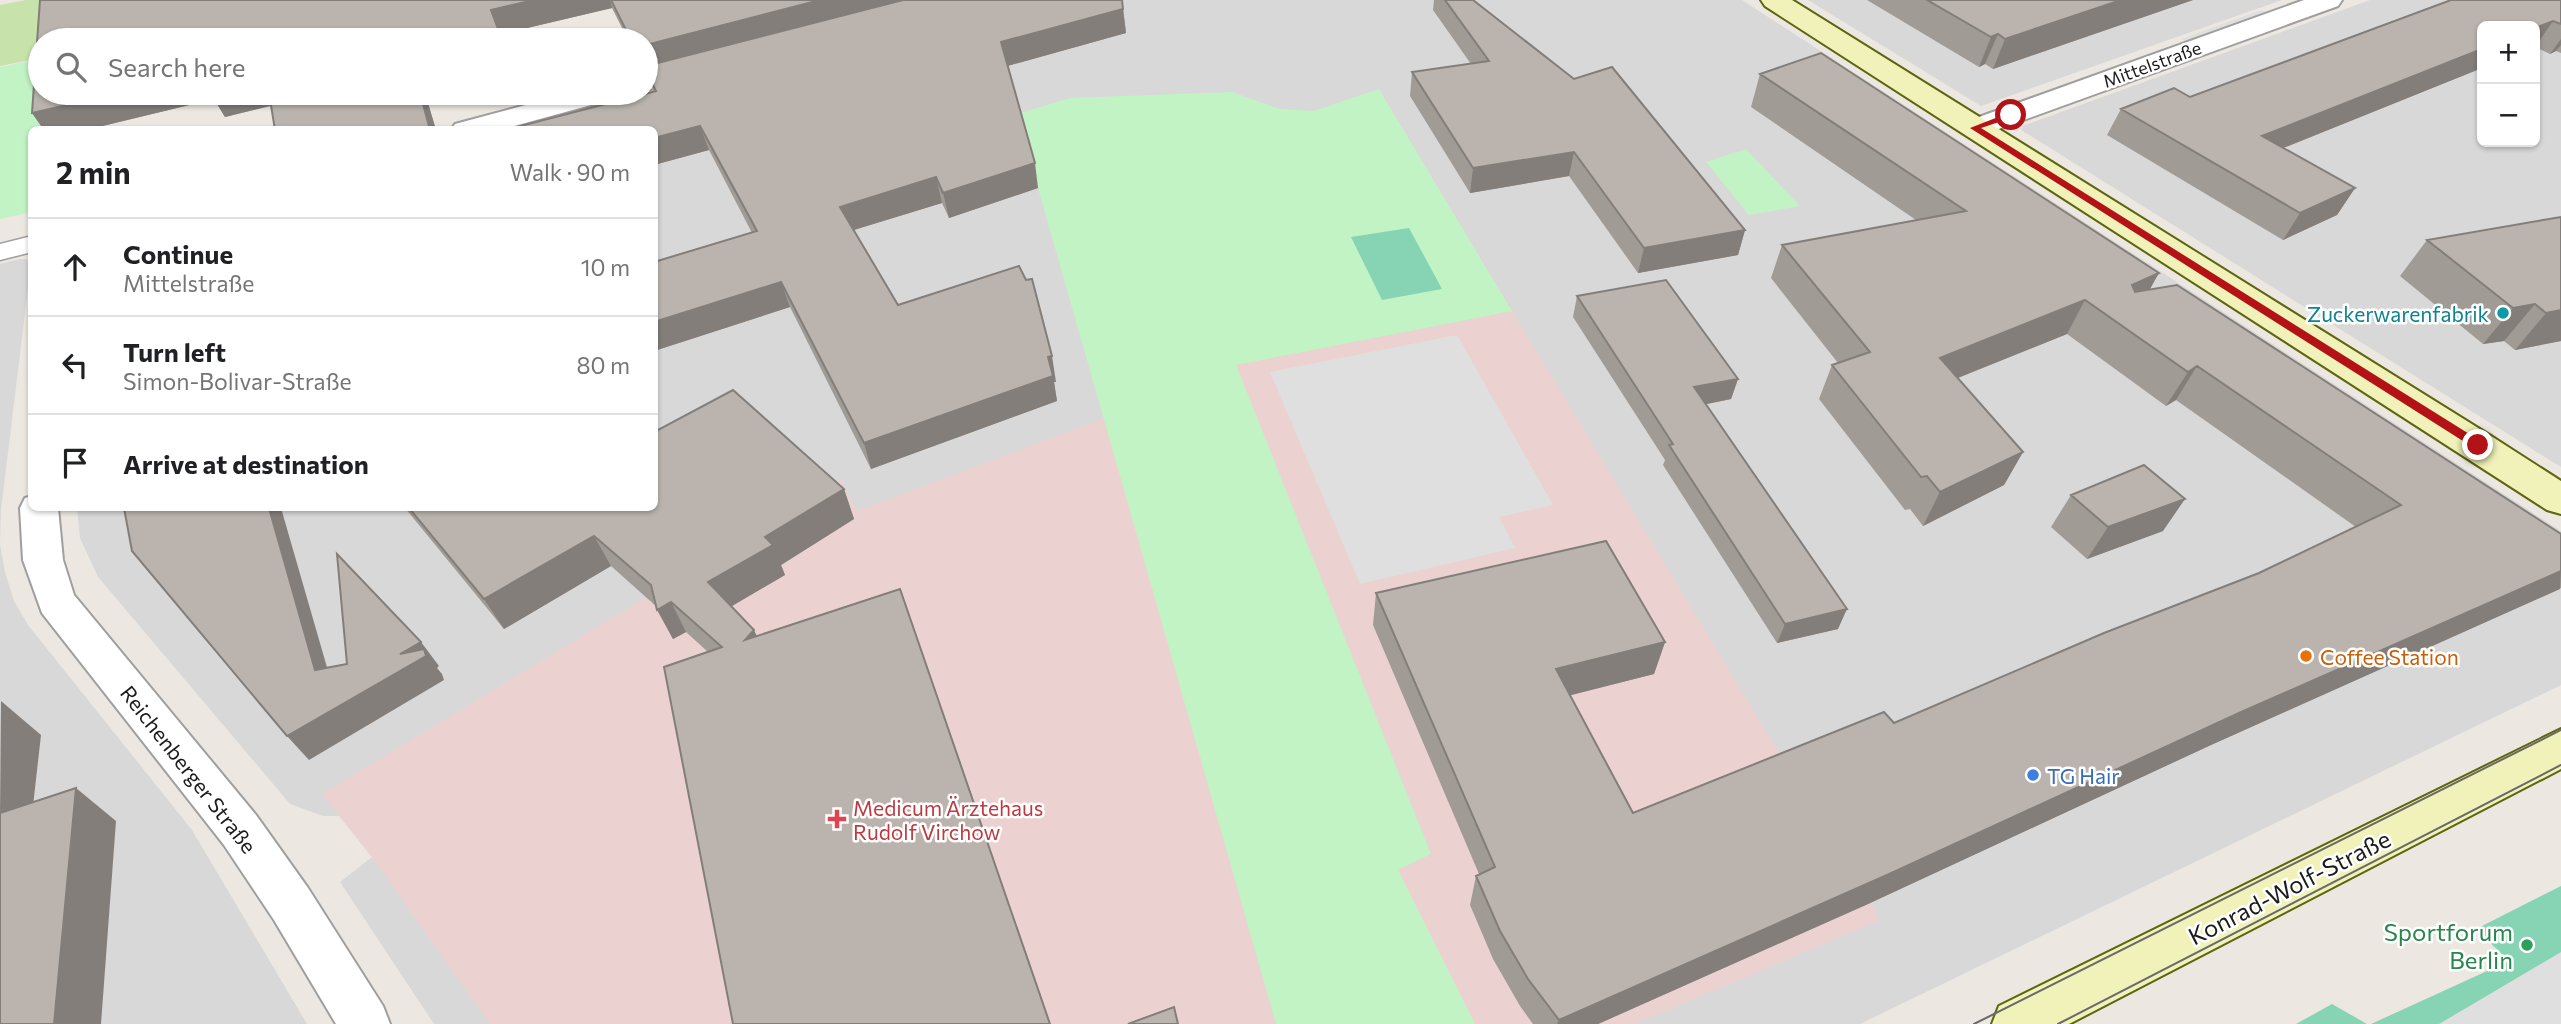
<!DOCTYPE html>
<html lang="en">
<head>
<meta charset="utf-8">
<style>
	body { margin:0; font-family:Commissioner,sans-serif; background:#f6f6f6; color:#202124 }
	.controls { position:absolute; right:21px; top:21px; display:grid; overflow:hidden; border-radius:10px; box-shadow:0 2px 5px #0004 }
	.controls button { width:63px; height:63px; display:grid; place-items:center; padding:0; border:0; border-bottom:2px solid #e0e0e0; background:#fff; color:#202124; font:35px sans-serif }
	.stop { position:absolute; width:21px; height:21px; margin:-16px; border:5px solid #b31316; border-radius:50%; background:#fff }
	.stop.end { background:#b31316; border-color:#fff; box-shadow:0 2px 7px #0008 }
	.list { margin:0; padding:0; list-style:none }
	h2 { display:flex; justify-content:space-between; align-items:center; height:91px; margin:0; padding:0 28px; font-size:30px }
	h2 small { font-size:23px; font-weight:400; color:#757577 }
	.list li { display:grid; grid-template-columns:46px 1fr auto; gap:21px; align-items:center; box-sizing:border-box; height:98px; padding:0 28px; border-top:2px solid #e0e0e0 }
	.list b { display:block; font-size:26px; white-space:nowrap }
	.list p { margin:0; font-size:23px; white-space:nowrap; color:#757577 }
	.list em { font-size:23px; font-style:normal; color:#757577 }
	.icon { flex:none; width:38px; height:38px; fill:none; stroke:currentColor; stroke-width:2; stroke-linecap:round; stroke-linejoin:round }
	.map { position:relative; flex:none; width:2561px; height:1024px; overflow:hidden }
	.search { position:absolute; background:#fff; box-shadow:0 2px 5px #0004; left:28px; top:28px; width:630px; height:77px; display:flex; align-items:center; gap:18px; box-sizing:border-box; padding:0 24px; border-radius:38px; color:#757577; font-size:26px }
	.panel { position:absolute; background:#fff; box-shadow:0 2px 5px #0004; left:28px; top:126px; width:630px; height:385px; border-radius:10px }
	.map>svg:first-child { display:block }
	.residential { fill:#d9d8d8; fill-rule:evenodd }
	.commercial { fill:#ebd2d1 }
	.grass { fill:#c7e2ab }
	.park { fill:#c1f3c4 }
	.pitch { fill:#86d4b4 }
	.parking { fill:#dfdfdf }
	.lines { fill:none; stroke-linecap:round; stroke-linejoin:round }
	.lane-casing { stroke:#9f9f9f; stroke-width:3 }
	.street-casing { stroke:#9f9f9f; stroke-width:4 }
	.secondary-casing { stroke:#5d650f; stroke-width:4 }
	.lane { fill:#fff; fill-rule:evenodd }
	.street { fill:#fff; fill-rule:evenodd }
	.secondary { fill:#f0f2b9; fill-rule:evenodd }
	.tram { stroke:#696969; stroke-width:2 }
	.wall { fill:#a19b96 }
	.shaded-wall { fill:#837e7a }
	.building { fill:#bbb4ae; stroke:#837e7a; stroke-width:2 }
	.route { fill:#b31316 }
	.culture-dot { fill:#0f9aa8; stroke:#fff; stroke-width:2.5 }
	.food-dot { fill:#e8710a; stroke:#fff; stroke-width:2.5 }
	.shop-dot { fill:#3f7fe0; stroke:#fff; stroke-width:2.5 }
	.health-dot { fill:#e0444e; stroke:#fff; stroke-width:2.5 }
	.leisure-dot { fill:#2e9e5b; stroke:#fff; stroke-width:2.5 }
	.labels { text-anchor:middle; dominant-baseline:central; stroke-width:5; stroke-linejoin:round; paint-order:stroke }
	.far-street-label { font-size:18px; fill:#1b1b1b; stroke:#fff }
	.culture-label { font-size:21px; fill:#0d838f; stroke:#fff; text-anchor:end }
	.food-label { font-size:21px; fill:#c56008; stroke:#fff; text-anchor:start }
	.street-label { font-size:21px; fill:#1b1b1b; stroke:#fff }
	.shop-label { font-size:21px; fill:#366cbe; stroke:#fff; text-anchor:start }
	.health-label { font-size:21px; fill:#be3a42; stroke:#fff; text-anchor:start }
	.near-street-label { font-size:24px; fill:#1b1b1b; stroke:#fff }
	.near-leisure-label { font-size:24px; fill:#27864d; stroke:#fff; text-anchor:end }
</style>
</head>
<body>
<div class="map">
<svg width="2561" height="1024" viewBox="0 0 2561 1024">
	<rect width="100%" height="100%" fill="#ece8e1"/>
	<path class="residential" d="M1003,0H1742L2561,531V685L1860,1024H434L340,882L372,857L339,816H323L290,804L98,577L80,538L77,508H654V130Z
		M1808,0H2282L1981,106Z
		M2370,0H2561V467L2021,130L2022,126ZM2482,26H2535V142H2482Z
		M20,259H26L31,264L1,510L0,544L5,572L14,601L28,625L192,830L307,1024H0V264Z"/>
	<path class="commercial" d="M1512,311L1880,920L1635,1024H1475L1398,869L1431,853L1235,365Z
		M1104,418L1276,1024H490L372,857L322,794L841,479L857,511Z"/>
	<path class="grass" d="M26,0H294L40,40V58L0,66V5Z"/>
	<path class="park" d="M40,59V93L51,129L32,130L31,212L0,219V67Z
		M1379,89L1512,311L1236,365L1431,854L1398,870L1475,1024H1276L1017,114L1070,98L1232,92L1280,109L1314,111Z
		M1746,149L1800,206L1749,215L1706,162Z"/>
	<path class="pitch" d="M1409,228L1442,289L1382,300L1351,237Z
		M2561,886V1024H2371L2509,961L2476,929Z
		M2332,1004L2367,1024H2296Z"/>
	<path class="parking" d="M2261,10L2272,15L2190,44L2181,39Z
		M1457,335L1553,505L1499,517L1515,548L1360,584L1270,372Z
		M2561,952V1024H2439Z"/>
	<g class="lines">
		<g class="lane-casing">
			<path id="lane" d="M32,236V252L0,260V244Z"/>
		</g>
		<g class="street-casing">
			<path id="street" d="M2304,0H2342L2338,6L1985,134L1975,137L1965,134L1960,128L1965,122Z
				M701,59L711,61L715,67L711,73L646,90V73Z
				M571,93H617L613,99L500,130H451L455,124Z
				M32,496V508H58L63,560L74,595L256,815L308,888L383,1006L390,1024H336L274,920L224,845L42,613L23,560L20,508L25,498Z"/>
		</g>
		<g class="secondary-casing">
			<path id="secondary" d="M1761,0H1792L2491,436L2561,481V514L2547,510L1765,6Z
				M2561,729V769L2069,1024H1992L1999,1006Z"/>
		</g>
		<use href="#lane" class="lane"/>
		<use href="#street" class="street"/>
		<use href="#secondary" class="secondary"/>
		<path class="tram" d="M1974,1024L2561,730
			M2058,1024L2561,765"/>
	</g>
	<path class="wall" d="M40,0H1122L1126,33L1007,66L1038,188L949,218L942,203L854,230L898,305L1056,382H1054L1057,401L871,469L790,307L654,351V262L752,233L709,150L654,165V92L646,72V40H628L612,8L502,34L504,40H40V93H425L436,130L271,106L225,117L214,99L86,130H44L32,113Z
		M1434,0H1473L1745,230L1738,255L1638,273L1569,176L1470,193L1410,96L1412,72L1471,64L1433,10Z
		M1867,0H2193L1993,69L1985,64L1979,67Z
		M2561,0V53L2556,51L2550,54L2535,47V26L2482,68L2283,148L2355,188L2337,215L2283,240L2107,135L2121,109L2190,97Z
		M1760,74L2150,290L2561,534V588L2211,745L1868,904L1598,1024H1533L1520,1006L1493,959L1470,905L1476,876L1479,874L1373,625L1376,593L1665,642L1654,674L1570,695L1633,813L1894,723L2259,573L2356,527L2176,400L2166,406L2067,334L1958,378L2023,452L2004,485L1923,526L1910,509L1905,510L1819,399L1832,365L1838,363L1771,278L1782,245L1916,220L1751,107Z
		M2561,217V341L2515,350L2504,341L2483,344L2400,276L2427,240Z
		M1577,296L1738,379L1731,399L1705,404L1838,629L1777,643L1663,465L1665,460L1573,317Z
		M844,489L854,519L781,565L785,575L731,606L757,636L708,652L686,632L673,639L657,607L611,566L504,629L405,508H654Z
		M2071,495L2163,531L2087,559L2051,527Z"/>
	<path class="shaded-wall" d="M534,0H610L612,8L502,34L504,40H448L491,10Z
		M820,0H917L646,70V45Z
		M2121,0H2193L1993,69L2005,39Z
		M1123,9L1126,33L1004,67L1001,42Z
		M2553,21L2535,47V28Z
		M1998,34L1985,64L1979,67L1991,37Z
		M2561,39V45L2556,51L2550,54Z
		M2482,49V68L2246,163L2262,136Z
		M120,93H275L281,103L225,117L214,99L86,130H44L32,113Z
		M420,93H425L436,130H430Z
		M700,126L709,150L654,165V138Z
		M1574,152L1569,176L1470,193L1473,168Z
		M1035,163L1038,188L949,218L943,193Z
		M936,177L942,203L847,232L840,207Z
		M2355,188L2337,215L2283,240L2300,213Z
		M1745,230L1738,255L1638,273L1644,248Z
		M2159,273L2140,307L2132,285Z
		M781,282L790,307L654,351V322Z
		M2085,300L2067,334L1925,391L1940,358Z
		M2535,304L2504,341L2483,344L2513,308Z
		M2561,310V341L2515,350L2546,313Z
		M1052,356L1056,382H1054L1057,401L871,469L864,443L1048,357Z
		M2197,366L2176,400L2166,406L2188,372Z
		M1738,379L1731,399L1688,408L1694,387Z
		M2023,452L2004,485L1923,526L1940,492Z
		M844,489L854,519L781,565L785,575L722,612L708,582L765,537Z
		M2185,499L2163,531L2087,559L2108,527Z
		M269,508H281L335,695L315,670Z
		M594,536L611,566L504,629L484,599Z
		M2561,571L2560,589L2211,745L1868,904L1598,1024H1557L1559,1020L2239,713Z
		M671,602L686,632L673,639L657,610Z
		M1847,609L1838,629L1777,643L1785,624Z
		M754,630L768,660L745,640Z
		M421,642L439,666L437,668L442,674L444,680L309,760L287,736L400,654Z
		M1665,642L1654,674L1548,701L1556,669Z
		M1,701L41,735L33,806L0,816Z
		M76,788L116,821L101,1024H54Z"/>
	<path class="building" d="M40,0H534L491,10L498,29L448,40H40V93H120L32,113Z
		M611,0H820L646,45V40H631Z
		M903,0H1122L1123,9L1001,42L1035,163L943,193L936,177L840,207L898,305L1019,266L1026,280L1032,279L1052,356L1048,357L1053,376L864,443L781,282L654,322V262L757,231L700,126L654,138V130H505L656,91L646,70V66Z
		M1445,0H1473L1574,79L1612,67L1745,230L1644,248L1574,152L1473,168L1412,72L1489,61Z
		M1927,0H2121L2005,39L1998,34L1991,37Z
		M2451,0H2561V24L2553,21L2535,28V26H2482V49L2262,136L2355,188L2300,213L2121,109L2174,88L2190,97Z
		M1821,53L2159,273L2132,285L2135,292L2177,285L2561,534V571L2239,713L1887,875L1559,1020L1528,979L1500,931L1476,876L1495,867L1376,593L1606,541L1665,642L1556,669L1633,813L1884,712L1894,723L2104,633L2259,573L2401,505L2197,366L2188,372L2085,300L1940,358L2023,452L1940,492L1927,476L1921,477L1832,365L1870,352L1782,245L1966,211L1760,74Z
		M269,93H420L430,130H275Z
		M2561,217V310L2546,313L2535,304L2513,308L2427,240Z
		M1666,280L1738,379L1694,387L1847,609L1785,624L1669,445L1673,444L1577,296Z
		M733,390L844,489L765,537L773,545L708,582L754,630L745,640L900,589L1050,1024H733L664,667L722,647L671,602L657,610L651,585L594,536L484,599L409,508H654V432Z
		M2144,465L2185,499L2108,527L2071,495Z
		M124,508H269L315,670L347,664L337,554L421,642L400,654L424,649L426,656L287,736L132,551Z
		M76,788L54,1024H0V813Z
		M1174,1007L1178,1024H1128Z"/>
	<path class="route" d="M2011,112L2014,117L1981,128L2482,442V448H2474L1970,128Z"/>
	<circle class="culture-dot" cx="2503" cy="313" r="7"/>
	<circle class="food-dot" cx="2306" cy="656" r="7"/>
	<circle class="shop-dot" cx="2033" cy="775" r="7"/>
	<path class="health-dot" d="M833.5 808.5h7v7h7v7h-7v7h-7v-7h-7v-7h7z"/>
	<circle class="leisure-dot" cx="2527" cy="945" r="7"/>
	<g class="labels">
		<g class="far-street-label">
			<text transform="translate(2152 64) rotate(-20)">Mittelstraße</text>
		</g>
		<g class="culture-label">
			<text x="2489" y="313">Zuckerwarenfabrik</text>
		</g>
		<g class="food-label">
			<text x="2320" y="656">Coffee Station</text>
		</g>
		<g class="street-label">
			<text transform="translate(189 769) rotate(52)">Reichenberger Straße</text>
		</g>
		<g class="shop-label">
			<text x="2047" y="775">TG Hair</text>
		</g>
		<g class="health-label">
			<text x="853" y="807">Medicum Ärztehaus<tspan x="853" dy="24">Rudolf Virchow</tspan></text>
		</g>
		<g class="near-street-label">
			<text transform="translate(2289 887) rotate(-27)">Konrad-Wolf-Straße</text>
		</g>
		<g class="near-leisure-label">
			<text x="2513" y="931">Sportforum<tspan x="2513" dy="28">Berlin</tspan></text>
		</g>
	</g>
</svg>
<div class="controls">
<button>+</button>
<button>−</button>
</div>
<div class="stop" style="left:2011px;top:115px"></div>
<div class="stop end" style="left:2478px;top:445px"></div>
<div class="search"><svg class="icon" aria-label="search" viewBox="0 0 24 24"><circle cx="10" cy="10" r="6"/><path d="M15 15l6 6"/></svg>Search here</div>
<section class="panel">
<h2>2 min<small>Walk · 90 m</small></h2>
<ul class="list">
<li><svg class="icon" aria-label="ahead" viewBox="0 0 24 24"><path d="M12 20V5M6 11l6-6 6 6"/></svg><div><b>Continue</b><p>Mittelstraße</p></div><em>10 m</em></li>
<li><svg class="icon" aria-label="left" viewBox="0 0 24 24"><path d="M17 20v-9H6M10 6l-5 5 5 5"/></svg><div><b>Turn left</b><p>Simon-Bolivar-Straße</p></div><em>80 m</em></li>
<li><svg class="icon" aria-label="arrive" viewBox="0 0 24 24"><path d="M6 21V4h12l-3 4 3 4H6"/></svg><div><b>Arrive at destination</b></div></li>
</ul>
</section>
</div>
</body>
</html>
